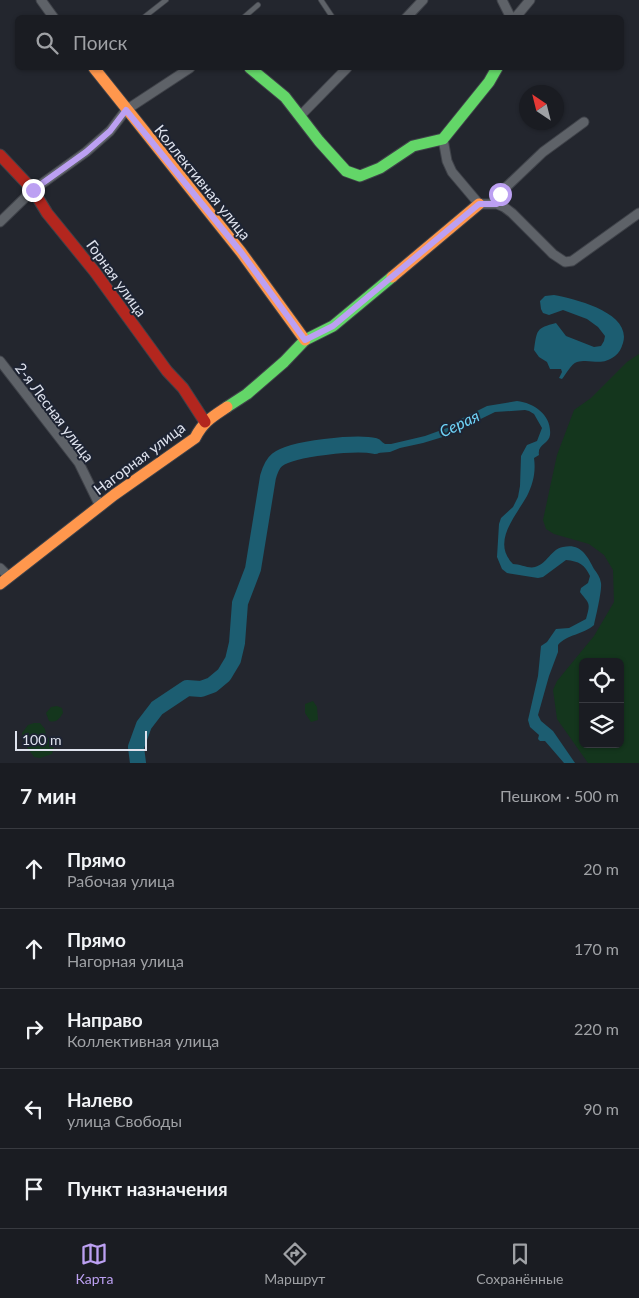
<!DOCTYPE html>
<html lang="ru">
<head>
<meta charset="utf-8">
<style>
	body { margin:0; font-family:Lato,sans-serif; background:#27292f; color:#f1f3f6 }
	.controls { position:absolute; right:15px; bottom:15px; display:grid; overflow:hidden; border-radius:8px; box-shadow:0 1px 4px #0004 }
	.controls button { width:45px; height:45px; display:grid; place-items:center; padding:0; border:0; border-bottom:1px solid #383a40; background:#1a1c22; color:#f1f3f6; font:25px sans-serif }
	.compass { position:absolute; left:519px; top:85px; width:45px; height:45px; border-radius:50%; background:#1a1c22; box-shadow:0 1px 4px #0004; rotate:325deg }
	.scale { position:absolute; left:15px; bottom:12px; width:132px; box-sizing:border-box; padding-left:5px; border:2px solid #dee2ed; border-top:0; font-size:14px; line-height:18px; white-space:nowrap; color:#dee2ed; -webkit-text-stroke:4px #1e2433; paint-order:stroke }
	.stop { position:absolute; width:15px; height:15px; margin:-11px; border:4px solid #bca0f2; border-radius:50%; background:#fff }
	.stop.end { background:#bca0f2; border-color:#fff; box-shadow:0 1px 5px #0008 }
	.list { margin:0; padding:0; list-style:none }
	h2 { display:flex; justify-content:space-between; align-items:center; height:65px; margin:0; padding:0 20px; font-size:21px }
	h2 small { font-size:16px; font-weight:400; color:#9fa1a5 }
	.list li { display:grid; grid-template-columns:32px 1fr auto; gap:15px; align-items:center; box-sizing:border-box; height:80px; padding:0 20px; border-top:1px solid #383a40 }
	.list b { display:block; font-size:19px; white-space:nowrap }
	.list p { margin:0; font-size:16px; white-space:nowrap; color:#9fa1a5 }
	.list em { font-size:16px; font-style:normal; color:#9fa1a5 }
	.icon { flex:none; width:28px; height:28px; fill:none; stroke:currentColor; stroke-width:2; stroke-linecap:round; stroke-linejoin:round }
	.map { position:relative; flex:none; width:639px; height:763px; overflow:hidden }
	.search { position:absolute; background:#1a1c22; box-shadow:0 1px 4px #0004; left:15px; right:15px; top:15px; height:55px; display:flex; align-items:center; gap:12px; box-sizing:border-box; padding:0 18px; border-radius:8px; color:#9fa1a5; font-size:19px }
	.sheet { height:465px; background:#1a1c22 }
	nav { display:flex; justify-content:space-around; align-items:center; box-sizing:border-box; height:70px; border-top:1px solid #383a40; background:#1a1c22; font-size:14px; color:#9fa1a5 }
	nav a { display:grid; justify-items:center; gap:2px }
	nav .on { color:#bca0f2 }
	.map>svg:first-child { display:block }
	.green { fill:#14361d; fill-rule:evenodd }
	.water { fill:#1c5d71 }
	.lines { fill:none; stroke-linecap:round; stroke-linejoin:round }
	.river { stroke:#1c5d71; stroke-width:16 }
	.lane-casing { stroke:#3f4249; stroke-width:6 }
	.street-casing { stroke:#3f4249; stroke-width:11 }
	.fast-casing { stroke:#3f4249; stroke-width:13 }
	.slow-casing { stroke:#3f4249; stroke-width:13 }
	.jam-casing { stroke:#3f4249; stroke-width:13 }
	.lane { stroke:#5e6268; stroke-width:4.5 }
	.street { stroke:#5e6268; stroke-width:9 }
	.fast { stroke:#63d668; stroke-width:11 }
	.slow { stroke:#ff974d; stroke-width:11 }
	.jam { stroke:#b3261e; stroke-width:11 }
	.route { stroke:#bca0f2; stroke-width:6 }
	.labels { text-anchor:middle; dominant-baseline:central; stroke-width:4; stroke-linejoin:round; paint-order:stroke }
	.street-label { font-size:15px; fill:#dee2ed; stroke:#1e2433 }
	.water-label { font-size:16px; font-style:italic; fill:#6fd3f7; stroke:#1e2433 }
</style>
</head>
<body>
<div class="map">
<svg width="639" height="763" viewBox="0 0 639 763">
	<rect width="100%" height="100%" fill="#23262e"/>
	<path class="green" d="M639,354V763H588L557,719L553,690L557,681L594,636L614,602L613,570L604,555L589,544L554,534L546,529L543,520L557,455L574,410L591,398L627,362ZM583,662H620V744H583Z
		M313,701L317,707L318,720L311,722L305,713V704Z
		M57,706L62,708L63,713C59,719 57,723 49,721L46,713L51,707Z
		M34,723H40L45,729L46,736C53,741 55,746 52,754L40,758L34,757L24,743L22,733L28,725Z"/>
	<path class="water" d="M554,295C576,299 632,313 623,343C621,349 619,353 615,356C601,367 591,358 577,362C571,364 566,374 562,379L559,378L562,372L561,369H550L547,362L539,357L534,350C537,330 536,328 556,323L566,336L594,347L601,346L604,341L605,336L598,327L587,319L563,310L549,315L543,313L541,309L540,301L545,296Z
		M517,401C535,403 552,416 550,435C549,444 537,444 539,455L534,458C536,472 533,484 527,496C516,516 491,542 513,564C520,564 529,569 535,567C547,564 551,549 563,547C580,543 587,555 594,569C597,573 600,577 601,583C602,591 596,616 594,625C583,635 567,634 558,645V652L549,676L538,715L541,721L553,731L575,763H564L545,741H540L538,739L539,735L530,727L528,720L538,676L541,646L547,642L556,629L569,628L586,619C591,602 589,604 580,592L581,588L588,583L590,576C585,565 579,561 566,560L543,577L538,578L507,573L502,569L497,557L499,524L501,518L513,507L518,497L520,486L521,456L527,445L537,441L542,428L534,414L529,411L525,410L495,412L446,436L423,443L400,448L390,452L377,453L372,449H367L354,450L352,443L379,440L385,444H391L425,436L447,428L461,419L487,406Z"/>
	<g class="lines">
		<path class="river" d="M138,763L136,747L144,725L157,708L187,688L201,689L212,685L224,675L233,660L237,643L240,603L253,569L268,477C270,470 272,464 277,460C292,448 357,442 375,446"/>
		<g class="lane-casing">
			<path id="lane" d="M321,0L333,18
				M143,18L166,0
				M243,18L258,5"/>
		</g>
		<g class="street-casing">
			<path id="street" d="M41,0L54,18
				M502,0L511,18
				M406,18L423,0
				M515,18L530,0
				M300,116L347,68
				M443,139L447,161L452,172L479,204H497L504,207L512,213L553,254L565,262L572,261L639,213
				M497,204L500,193L543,152L584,122
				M0,222L33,190L86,152L110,131L126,110L190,68
				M0,361L79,463L100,506
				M0,568L9,577"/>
		</g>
		<g class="fast-casing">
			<path id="fast" d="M250,68L285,97L319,141L346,171L360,176L380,168L413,146L443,139L489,82L497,68
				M227,407L247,394L284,362L305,340L333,326L392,277"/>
		</g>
		<g class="slow-casing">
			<path id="slow" d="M94,68L241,252L305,340
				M392,277L479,204
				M0,584L114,495L195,438C203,422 212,417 227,407"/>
		</g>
		<g class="jam-casing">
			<path id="jam" d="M0,155L33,190L47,213L95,272L167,371L183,388L205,422"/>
		</g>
		<use href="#lane" class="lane"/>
		<use href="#street" class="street"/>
		<use href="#fast" class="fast"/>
		<use href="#slow" class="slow"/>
		<use href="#jam" class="jam"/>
	</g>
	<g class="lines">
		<path class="route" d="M33,190L86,152L110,131L126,110L241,252L305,340L333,326L479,204H497L500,194"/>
	</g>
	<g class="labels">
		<g class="street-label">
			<text transform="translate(203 182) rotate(51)">Коллективная улица</text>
			<text transform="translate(117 278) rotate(54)">Горная улица</text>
			<text transform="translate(55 412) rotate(53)">2-я Лесная улица</text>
			<text transform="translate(139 458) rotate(-37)">Нагорная улица</text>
		</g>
		<g class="water-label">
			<text transform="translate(459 423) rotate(-25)">Серая</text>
		</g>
	</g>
</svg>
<div class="controls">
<button><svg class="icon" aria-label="locate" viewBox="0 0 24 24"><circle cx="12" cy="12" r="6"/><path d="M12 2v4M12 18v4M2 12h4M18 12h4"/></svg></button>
<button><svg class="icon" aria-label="layers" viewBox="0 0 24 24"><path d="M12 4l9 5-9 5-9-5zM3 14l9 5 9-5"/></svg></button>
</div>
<svg class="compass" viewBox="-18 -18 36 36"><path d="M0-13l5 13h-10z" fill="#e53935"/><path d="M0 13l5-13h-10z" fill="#9fa1a5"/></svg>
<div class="scale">100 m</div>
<div class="stop" style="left:500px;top:194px"></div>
<div class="stop end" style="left:33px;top:190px"></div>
<div class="search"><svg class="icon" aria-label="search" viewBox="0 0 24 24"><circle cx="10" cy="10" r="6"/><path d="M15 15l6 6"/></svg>Поиск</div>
</div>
<section class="sheet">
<h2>7 мин<small>Пешком · 500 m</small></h2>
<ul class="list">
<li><svg class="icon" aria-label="ahead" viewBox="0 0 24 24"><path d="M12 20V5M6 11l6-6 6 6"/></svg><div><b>Прямо</b><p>Рабочая улица</p></div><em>20 m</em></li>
<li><svg class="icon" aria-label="ahead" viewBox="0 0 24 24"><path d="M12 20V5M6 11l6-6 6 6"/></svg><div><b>Прямо</b><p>Нагорная улица</p></div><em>170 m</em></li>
<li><svg class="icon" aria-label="right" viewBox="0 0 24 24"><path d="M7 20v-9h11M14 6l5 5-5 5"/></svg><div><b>Направо</b><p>Коллективная улица</p></div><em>220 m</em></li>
<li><svg class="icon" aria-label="left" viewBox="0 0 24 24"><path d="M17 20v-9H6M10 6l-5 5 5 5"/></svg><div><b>Налево</b><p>улица Свободы</p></div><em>90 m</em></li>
<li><svg class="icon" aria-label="arrive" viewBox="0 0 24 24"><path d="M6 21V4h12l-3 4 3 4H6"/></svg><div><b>Пункт назначения</b></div></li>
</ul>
</section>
<nav>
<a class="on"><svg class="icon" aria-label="map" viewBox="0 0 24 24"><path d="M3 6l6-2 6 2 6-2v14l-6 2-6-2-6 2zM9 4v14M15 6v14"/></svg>Карта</a>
<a><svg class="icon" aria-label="directions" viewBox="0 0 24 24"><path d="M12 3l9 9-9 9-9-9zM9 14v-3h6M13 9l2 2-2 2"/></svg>Маршрут</a>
<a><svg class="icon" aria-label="saved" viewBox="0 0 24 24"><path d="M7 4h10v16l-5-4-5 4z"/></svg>Сохранённые</a>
</nav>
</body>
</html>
